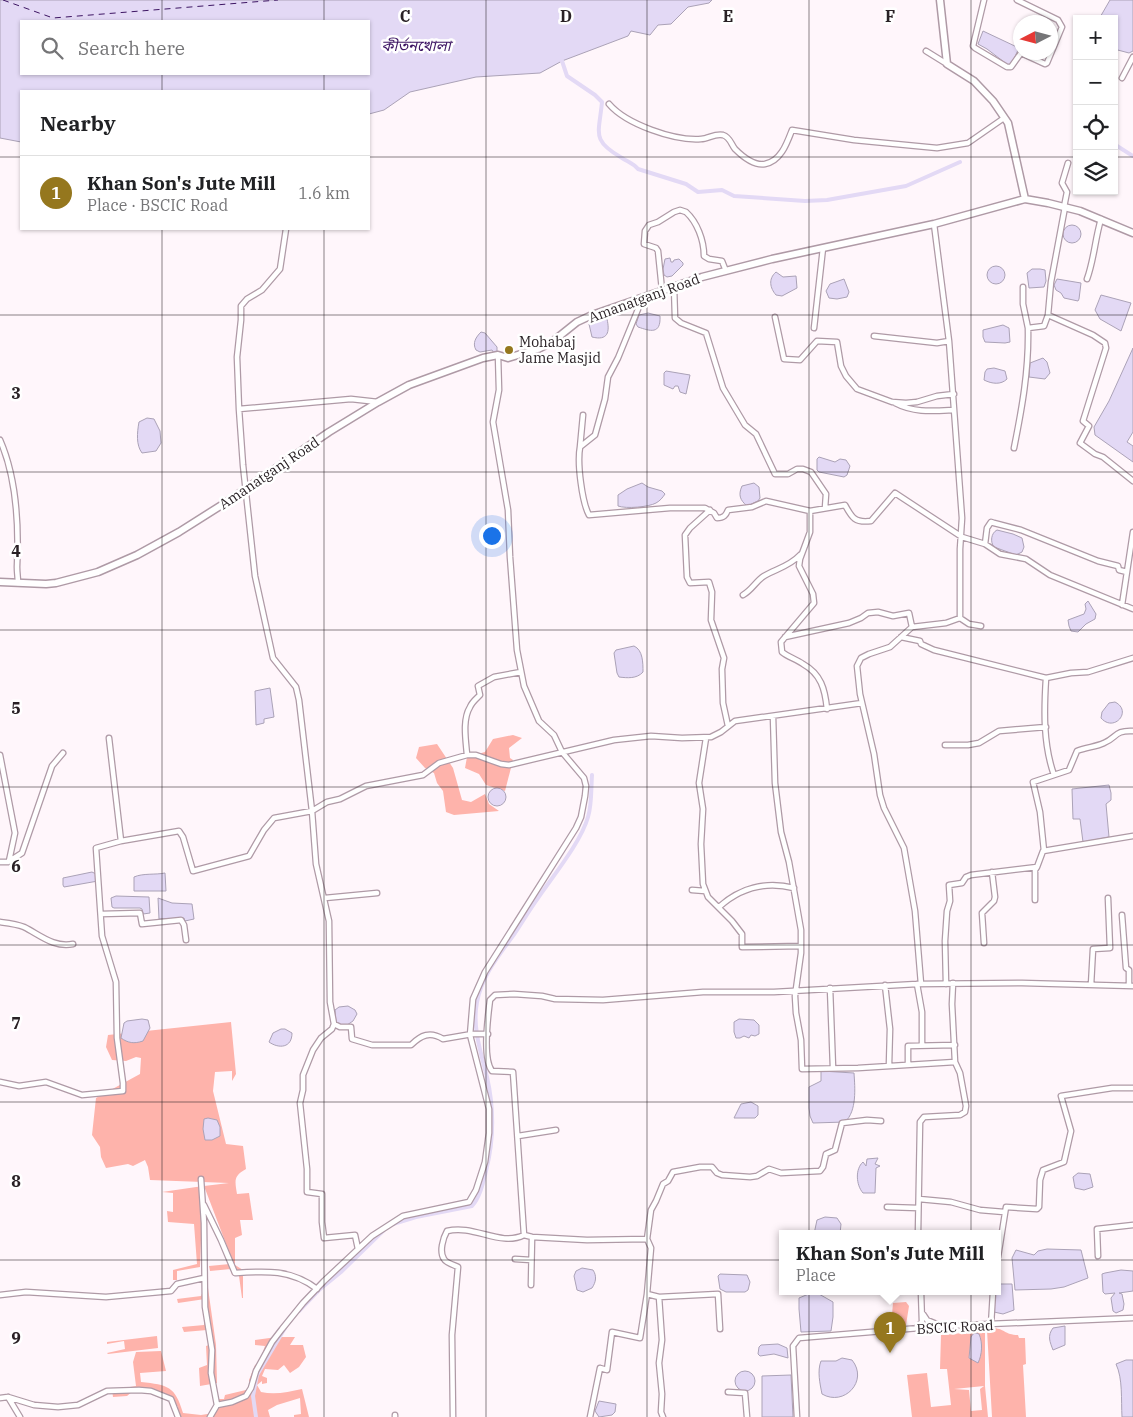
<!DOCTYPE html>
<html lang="en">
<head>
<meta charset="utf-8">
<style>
	body { margin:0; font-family:"IBM Plex Serif","Noto Sans Bengali",serif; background:#f2f2f2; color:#202124 }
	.controls { position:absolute; right:15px; top:15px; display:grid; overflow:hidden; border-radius:0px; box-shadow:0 1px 4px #0004 }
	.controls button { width:45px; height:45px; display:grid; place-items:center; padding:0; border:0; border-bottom:1px solid #e0e0e0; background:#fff; color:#202124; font:25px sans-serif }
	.compass { position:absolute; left:1013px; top:15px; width:45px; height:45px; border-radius:50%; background:#fff; box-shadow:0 1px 4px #0004; rotate:264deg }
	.you { position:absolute; left:491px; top:535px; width:18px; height:18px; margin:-12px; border:4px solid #fff; border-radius:50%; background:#1a73e8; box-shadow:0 0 0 8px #1a73e833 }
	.badge { display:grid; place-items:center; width:32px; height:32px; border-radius:50%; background:#95771e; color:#fff; font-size:16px; font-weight:700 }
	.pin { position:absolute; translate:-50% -41px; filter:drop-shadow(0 1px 2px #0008) }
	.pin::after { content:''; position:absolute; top:26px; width:18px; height:15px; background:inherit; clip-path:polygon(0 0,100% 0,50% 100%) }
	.popup { position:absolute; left:779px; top:1230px; width:222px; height:65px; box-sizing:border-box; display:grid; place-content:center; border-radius:0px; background:#fff; filter:drop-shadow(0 1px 4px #0005); font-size:16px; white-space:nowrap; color:#757577 }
	.popup b { font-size:19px; color:#202124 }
	.popup::after { content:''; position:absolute; left:50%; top:100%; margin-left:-10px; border:10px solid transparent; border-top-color:#fff }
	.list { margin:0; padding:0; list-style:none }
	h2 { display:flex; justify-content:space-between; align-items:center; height:65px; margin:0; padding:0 20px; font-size:21px }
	h2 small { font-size:16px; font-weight:400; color:#757577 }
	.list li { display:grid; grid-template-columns:32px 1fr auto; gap:15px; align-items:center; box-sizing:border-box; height:75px; padding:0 20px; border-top:1px solid #e0e0e0 }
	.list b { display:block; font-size:19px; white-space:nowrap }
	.list p { margin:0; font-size:16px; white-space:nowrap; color:#757577 }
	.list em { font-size:16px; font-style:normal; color:#757577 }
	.icon { flex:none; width:28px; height:28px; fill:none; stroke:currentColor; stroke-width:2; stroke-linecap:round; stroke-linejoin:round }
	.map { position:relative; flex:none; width:1133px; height:1417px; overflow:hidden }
	.search { position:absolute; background:#fff; box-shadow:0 1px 4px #0004; left:20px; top:20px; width:350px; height:55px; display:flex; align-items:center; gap:12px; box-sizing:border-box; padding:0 18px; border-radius:0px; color:#757577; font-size:19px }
	.panel { position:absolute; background:#fff; box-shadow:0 1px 4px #0004; left:20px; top:90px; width:350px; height:140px; border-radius:0px }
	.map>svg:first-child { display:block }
	.green { fill:#feb3ab; fill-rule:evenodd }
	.water { fill:#e3d9f5; stroke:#aba2b7; fill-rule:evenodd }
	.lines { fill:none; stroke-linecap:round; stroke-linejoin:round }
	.canal { stroke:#e3d9f5; stroke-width:4 }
	.ferry { stroke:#3d1563; stroke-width:1; stroke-dasharray:6 5; stroke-linecap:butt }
	.minor-casing { stroke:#af9aa6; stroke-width:7 }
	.secondary-casing { stroke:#af9aa6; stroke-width:9 }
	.minor { stroke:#fff; stroke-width:4.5 }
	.secondary { stroke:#fff; stroke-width:6 }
	.grid { fill:none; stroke:#292125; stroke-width:1; stroke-opacity:0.55 }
	.poi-dot { fill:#95771e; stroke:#fff; stroke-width:2 }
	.labels { text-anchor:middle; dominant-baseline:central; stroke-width:5; stroke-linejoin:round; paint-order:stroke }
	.street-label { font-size:14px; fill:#292125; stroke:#fff }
	.poi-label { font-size:14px; fill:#292125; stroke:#fff; text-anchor:start }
	.water-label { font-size:15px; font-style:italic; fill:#3d1563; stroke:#fff }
	.grid-label { font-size:16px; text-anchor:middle; font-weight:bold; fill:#292125; stroke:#fff; stroke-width:5; stroke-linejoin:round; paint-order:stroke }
</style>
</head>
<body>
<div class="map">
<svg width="1133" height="1417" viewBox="0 0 1133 1417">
	<rect width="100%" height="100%" fill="#fff6fb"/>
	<path class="green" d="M513,735L522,738L509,748L510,758L513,760L505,791L486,785L479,774L465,768L467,757L485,752L493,739Z
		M437,744L453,768L462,800L471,802L485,794L489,804L499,811L454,815L446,812L443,791L437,783L434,773L425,768L416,758L419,747Z
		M231,1022L236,1074L232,1081V1071L215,1072L213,1091L226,1144L243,1146L246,1169C233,1176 235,1181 237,1194L249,1193L253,1220H240L242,1235L235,1238V1265L243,1270V1298H242L239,1276L232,1275L231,1269L210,1271L209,1266L230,1264L228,1249L204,1186L229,1183L150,1180L148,1167L145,1160L133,1166L128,1164L106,1168L101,1157L100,1147L92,1135L96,1098L140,1074L141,1058L136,1057L126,1061L112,1060L106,1047L108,1035Z
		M203,1186L200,1267L177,1271V1280H173V1270L197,1264L194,1224L168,1222L167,1211L173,1212V1193L162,1192Z
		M207,1281L216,1345L217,1383L200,1386L199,1368L207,1365L206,1346L209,1345L207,1330L184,1332L182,1327L204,1325L205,1299L178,1303L177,1299L201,1296Z
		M906,1302L909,1306L906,1325L891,1326L893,1303Z
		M992,1328C1004,1328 1005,1335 1018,1335L1019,1338H1025L1026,1364L1023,1365L1026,1417H992L987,1330Z
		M985,1331V1386L988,1417H912L907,1375L927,1373L931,1407L951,1405L947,1369H940L941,1335ZM984,1386L980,1389L982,1410L971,1411L969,1390L954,1389Z
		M157,1336L158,1348L108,1354L107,1353L125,1349L124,1341L107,1344V1342Z
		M277,1337H295L290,1345H303L306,1357L299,1367L290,1373L284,1365L278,1370L265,1369L262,1376L267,1378V1383L262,1384V1381L257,1385L261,1392C275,1395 288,1392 302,1389L309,1417H294V1415L301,1414L300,1398L277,1405L268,1410L270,1417H177L178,1407L170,1397L162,1396L155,1390L146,1389L140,1392L133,1391L127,1396L113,1397L112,1390L136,1386L133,1362L136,1352L161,1351L166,1371L140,1373L141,1382C168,1385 175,1386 183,1413L201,1415L214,1413L221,1404L218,1399H224L225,1395L250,1389L249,1380L255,1365L259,1363L265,1346L255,1345V1340Z"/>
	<path class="water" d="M0,0H712L709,3L688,7L671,24L658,25L650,35L631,31L628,36L562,61L540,73L476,77L410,92L384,110L369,114V91H21V142L0,138ZM21,21H369V74H21Z
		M1110,0H1133V51L1129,53L1114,49V19H1099Z
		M983,31L1019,48L1011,65H1008L987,49L978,44Z
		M1063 234a9 9 0 1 1 18 0a9 9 0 1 1-18 0Z
		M670,258L671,262H673L674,260L679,259L683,263V265L672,276L667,277L664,275L663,269L665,259Z
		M987 275a9 9 0 1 1 18 0a9 9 0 1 1-18 0Z
		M1032,269H1040L1045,270L1046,281L1044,287L1029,288L1027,273Z
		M776,272L783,277L796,276L797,288L782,296L776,295C770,288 768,279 776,272Z
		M844,279L849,292L847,297L837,299L829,298L826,291L830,284Z
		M1057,279L1081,283L1079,299L1078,301L1064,298L1061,293L1056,290L1054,285Z
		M1101,295L1131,303L1121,331L1100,319L1095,310Z
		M648,313L660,316C661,335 650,331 638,327L636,324L639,315Z
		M607,319C610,332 608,341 592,337L589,324L593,320Z
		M1003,325L1009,328L1010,342L1005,343L985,342L983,337V330Z
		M481,332L485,333L497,347V353H494L492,350L480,352L476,350C472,343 476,337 481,332Z
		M1133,348V432L1127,442L1133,446V462L1095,435L1094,427L1109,401Z
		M1043,358L1047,362L1050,373L1045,379L1029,377L1030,363Z
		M994,368L1005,371L1007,379C1001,385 992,384 984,380L985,372L987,369Z
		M666,371L690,375L686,394L680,392L678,386H675L673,389L664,385V373Z
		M147,418L154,419L160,431L161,443L156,451L142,453C136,445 137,433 139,422Z
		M819,457L835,462L840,459L846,460L850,466L847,475L844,477L819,472L817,470V459Z
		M642,483L648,487L662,491L665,494C663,497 660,501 656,503C649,507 626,509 618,506V495L627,489Z
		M754,483L759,487L760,498L758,501L747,506C740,500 738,495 742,486Z
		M997,530L1013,534L1022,538L1024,547L1022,552L1016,555L994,547C990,542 991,533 997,530Z
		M1088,601L1096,614L1095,619L1086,624L1078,632L1071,631L1069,626L1068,620L1084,614L1086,609L1085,604Z
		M634,646C643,650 643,663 643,672C637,679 627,678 619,677L617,673L614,653L616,650Z
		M270,688L274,717L264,719V723L256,725L255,691Z
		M1115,702C1133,711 1114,733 1101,718L1102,712L1109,703Z
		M1109,785L1111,793V800L1106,804L1109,837L1083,842L1080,819H1073L1072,789Z
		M488 797a9 9 0 1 1 18 0a9 9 0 1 1-18 0Z
		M92,872L96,874L98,881L64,887L63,885V878Z
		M165,873L166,891H134V877C143,873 155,875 165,873Z
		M116,896L149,897L150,913L143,914L142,909L140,908H114L112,907L111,898Z
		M158,898L172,903L192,904L194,919L185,921L184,918L159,919Z
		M348,1006L355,1010L357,1014L353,1021L347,1025L336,1024L335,1010L339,1007Z
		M142,1019L148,1020L150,1028L143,1041C134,1044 128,1043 121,1038L124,1023L127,1021Z
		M739,1019L754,1020L759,1025V1034L755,1036L751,1035L749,1038L744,1036L740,1038H736L734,1032V1022Z
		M281,1029H285L292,1033C292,1048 279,1049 269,1042L273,1033Z
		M821,1071L854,1073C855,1088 857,1111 845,1122L813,1123L810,1116L809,1108V1087L821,1081Z
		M751,1102L758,1106V1115L755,1118H734L741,1104Z
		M208,1118L217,1120L220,1127V1136L212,1140H205L203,1129L204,1119Z
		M878,1158L875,1164L880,1166L876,1168L875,1193H863C856,1185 855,1169 863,1162L866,1166L867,1159Z
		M1078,1173L1090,1174L1093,1187L1084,1190L1075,1188L1073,1177Z
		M825,1217L837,1218L841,1224L840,1234H814L817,1220Z
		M1047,1249L1081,1250L1088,1278L1064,1287L1051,1289L1015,1290L1012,1258L1016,1250L1034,1255L1038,1251Z
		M582,1268L593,1270C597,1276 596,1282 592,1288L583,1292L577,1290L574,1276L576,1271Z
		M1121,1270L1133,1271V1291L1119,1293L1122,1294L1124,1304L1123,1310L1116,1313L1113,1311L1111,1298L1115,1293L1105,1294L1103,1292L1102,1274L1105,1273Z
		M720,1274L747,1275L750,1282L748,1290L745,1292H726L720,1289L718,1276Z
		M998,1284H1012L1014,1310L1003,1314L994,1312L995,1292H998Z
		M811,1293L819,1294L833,1302V1317L831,1331L801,1332L799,1309V1298Z
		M1065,1326V1345L1053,1350C1050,1342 1047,1336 1053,1328Z
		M976,1333L979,1334C983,1343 982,1355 978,1363L969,1358L971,1337L973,1334Z
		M778,1344L787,1348L788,1358L774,1354L760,1356L758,1354L759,1347L761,1345Z
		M842,1358L852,1360C869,1381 844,1407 822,1394C820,1384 817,1371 821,1361H836Z
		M1126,1360H1133V1417H1122C1121,1400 1123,1379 1116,1364Z
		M735 1381a10 10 0 1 1 20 0a10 10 0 1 1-20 0Z
		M791,1375L793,1417H762V1376Z
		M599,1401L616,1404L615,1412L612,1415L599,1417L595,1411Z"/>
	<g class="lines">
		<path class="canal" d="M562,61L567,76L595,95L602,102C599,134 591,140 622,158C628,162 633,163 638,169L686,184L698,192L722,190L734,196L805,201L827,200L906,186L960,162
			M1114,144L1133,156
			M393,1224L416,1217L472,1206C480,1197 483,1183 486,1171C494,1140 494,1108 487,1077C481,1053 472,1027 477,1002C482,975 500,954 515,933C523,921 530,909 538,898C553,876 581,842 588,817C592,804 591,789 592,775
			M299,1311L319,1290L341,1272L383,1231
			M256,1417L253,1396L257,1375L285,1328"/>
		<path class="ferry" d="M3,0L53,18L278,0"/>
		<g class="minor-casing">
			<path id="minor" d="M984,0L973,46L975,48L1007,67H1011L1021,53L1045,64L1047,63L1062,27L1058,20L1017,0
				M926,51L947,64
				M1122,78L1133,57
				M609,104C626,124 674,141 701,139C708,139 715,133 723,135C730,137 731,144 735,149C742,156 754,166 765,164C781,161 787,143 792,130L854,140L937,148L968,143L1004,118
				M1064,207L1067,192L1062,183L1068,163
				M1065,207L1051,282L1048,315L1093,335L1105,343L1106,348L1083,421L1089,426L1080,443L1095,454L1103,457L1133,481
				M934,224L949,341L962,518L960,549V618
				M1087,279C1094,260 1095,239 1101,219
				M674,286L675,318L681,323L706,333L723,388L745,425L756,434L775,474H788L797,469H803L811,472L826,494L825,508
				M1023,287V304L1028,328L1044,326L1048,315
				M662,290L658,251L656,248L644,244L645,231L649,225L658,222L674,212L680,210L686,212C697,222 704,240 704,256L709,259L722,261L726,271
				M643,297L618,358L608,377L605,399L595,435L580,447C577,463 582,502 589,515L670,508H705L714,513L717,518C724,518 726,515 728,510L752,507L766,501L810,511L845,505C852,518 855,523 871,521L895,493L962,537L985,544L1000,554L1026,559L1050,575L1133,609
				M775,317L784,359L800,360L817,341L837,342L841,366L846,376L857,389L892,402L906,403L917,402L937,396L954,394
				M814,328L823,248
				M874,336L937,343L949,341
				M895,403C914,413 933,411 954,410
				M239,409L237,357L241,320V306L247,299L262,290L280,269L286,229
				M0,440C17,479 19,525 17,567C17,573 18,578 18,583
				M580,447L583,415
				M1014,448C1022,408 1029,370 1028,328
				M710,510L690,528L685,535L687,577L690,583L709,582L712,592L711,620L724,658L722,669L723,703L728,726
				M810,511V532L800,559L799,566L813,594L814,603L781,642L782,652C788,657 796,659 803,664C821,674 825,689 827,709
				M985,544L987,528L991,522L994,523L1021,530L1098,561L1118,566L1119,570L1127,572
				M743,595C752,590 756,581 764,576C776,569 790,566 800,555
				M1122,605L1133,532
				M785,637L849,623L861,618L868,613L878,612L893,616L909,613L912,627
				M901,637L920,641L921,644L934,650L1046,678L1071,673L1088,672L1133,658
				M1046,678C1044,710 1043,744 1054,775
				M773,716L775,783L781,832L789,862L801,930V953L795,996L796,1013L801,1040L802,1069L858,1068L955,1062
				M706,738L699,783L703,809L701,844L703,884L708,897L732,921L742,934V947L801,946
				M945,745H968L979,743L999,731L1046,727
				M0,755L15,833L9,861
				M467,755C466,741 462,720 470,707C472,702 476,699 480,695L478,686L494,677L521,672
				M121,841L179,831L183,837L193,871L249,856L264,830L274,818L312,811L299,700L296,687L273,658L255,576L243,465L239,409L351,399L378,402
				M1044,851L1040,812L1033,782L1069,770L1077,751C1086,747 1096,747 1104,743C1117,738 1114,730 1133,731
				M0,862H8L22,853L52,766L63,753
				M692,890L705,891
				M325,898L377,893
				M1035,900V870L1037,867
				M719,907C740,888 766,881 794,888
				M101,914L140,913L142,924L181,920L184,925L186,940
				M1122,915L1126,968L1129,970V986
				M0,922C8,923 17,924 24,927C40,935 54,948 73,944
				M984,943L982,913L994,901L995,897L992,872
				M917,984L922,1012V1045
				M921,984L915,911L904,848L884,808L880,795L874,754L860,694L857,666L861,658L869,654L890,647L912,627L946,623L960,618L969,624L981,626
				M946,984L945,941L947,911L950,901L949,885L962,883L966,877L971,875L1037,867L1043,851L1133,836
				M885,985L890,1029L889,1065
				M1091,985L1093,949L1110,948L1108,898
				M830,988L833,1068
				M334,1024L340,1027H351L352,1039L372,1045H411C421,1035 430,1031 443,1039L472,1034H488
				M908,1064V1046L955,1045
				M0,1082L19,1086L46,1082L82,1095L123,1091V1083L117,1038L116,982L102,936L96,848L121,841L109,738
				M518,1136L556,1130
				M201,1179L204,1223L205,1307L212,1350L211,1373L217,1405L210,1417
				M919,1199L951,1202L980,1210L1004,1212
				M204,1205L221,1240L235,1273C265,1271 291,1269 317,1289
				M887,1207L918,1208
				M918,1234L920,1122L924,1117L960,1115L965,1112L966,1106L960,1073L955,1062L952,1004L953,983
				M524,1235L532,1237L587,1240L647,1239L651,1248L647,1294L659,1297L718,1294L720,1329
				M647,1239L651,1210L656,1201L663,1184L668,1181L673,1172L700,1167H712L717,1173L722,1175L750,1177L757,1176L769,1169L781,1173L820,1171L823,1167L826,1154L835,1150L842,1123L867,1120L881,1121
				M358,1249L355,1235L324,1238L322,1222V1194L307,1192V1169L300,1103L303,1090V1075L313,1050L321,1038L332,1029L334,1024L330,1002L329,921L316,864L312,811L327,802L340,799L366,786L423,775L439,763L467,755H476L501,764L509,765L614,740L651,736L682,738L711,737L721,732L735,721L862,703
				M1098,1256L1097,1229L1133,1225
				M998,1257L1006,1207L1037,1209L1039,1207L1040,1180L1043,1170L1064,1162L1071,1131L1061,1096L1112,1088H1133
				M515,1259L531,1260
				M531,1285L532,1237
				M0,1295L26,1292L106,1297L171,1291L177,1284L204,1278
				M659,1297L662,1340L659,1363L662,1394L661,1412L663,1417
				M923,1314L927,1320L939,1325
				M991,1325L993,1292
				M916,1328L922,1322L921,1292
				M728,1392L745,1393L747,1417
				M8,1397L20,1417
				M0,1398L8,1397L34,1405L58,1407L78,1405L107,1391L139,1390L151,1391L171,1399L178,1417
				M217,1405L232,1402L246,1396L251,1388L256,1371L272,1342L282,1329L303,1303L324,1281L372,1236L403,1216L469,1202L476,1190L485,1162L489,1133V1109L470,1035L473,999L485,972L576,828L581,817L585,796L586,786L584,778L562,752L554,735L539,721L524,686L517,650L510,557L508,510L493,422L499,390L498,355
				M395,1417V1415
				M453,1417L452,1335L458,1267C454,1265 446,1263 444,1259C439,1252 443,1238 447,1231C474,1224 500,1247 524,1235L513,1072L492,1071C482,1058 488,1016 490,1000L495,995L514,994L542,996L555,999L603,1000L703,992H774L917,984L1022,983L1133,986
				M590,1417L600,1368L607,1370L612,1332L640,1338L647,1294
				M797,1417L793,1346L799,1338L943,1326L1133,1318"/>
		</g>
		<g class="secondary-casing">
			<path id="secondary" d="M940,0L947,64L974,81L993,101L1008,123L1025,199
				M0,582L46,584L56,583L98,572L137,555L179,532L228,501L329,432L378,402L409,385L483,358L498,355L508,358L538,349L552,342L577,322L592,315L702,277L772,259L934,224L1025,199L1048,203L1080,211L1133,233"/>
		</g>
		<use href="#minor" class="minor"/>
		<use href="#secondary" class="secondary"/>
	</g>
	<path class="grid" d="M162,0V21M324,0V21M486,0V1417M647,0V1417M809,0V1417M971,0V1417M162,74V91M324,74V91M0,157H21M369,157H1077M1114,157H1133M162,229V1417M324,229V1417M0,315H1133M0,472H1133M0,630H1133M0,787H1133M0,945H1133M0,1102H1133M0,1260H1133"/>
	<circle class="poi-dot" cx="509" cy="350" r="5"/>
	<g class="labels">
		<g class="street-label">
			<text transform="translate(644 298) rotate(-20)">Amanatganj Road</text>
			<text transform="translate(269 473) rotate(-34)">Amanatganj Road</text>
			<text transform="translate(955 1327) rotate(-3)">BSCIC Road</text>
		</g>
		<g class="poi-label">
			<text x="519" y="342">Mohabaj<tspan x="519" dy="16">Jame Masjid</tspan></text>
		</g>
		<g class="water-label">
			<text x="416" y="45">কীর্তনখোলা</text>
		</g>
	</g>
	<g class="grid-label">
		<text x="405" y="22">C</text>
		<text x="566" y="22">D</text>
		<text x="728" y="22">E</text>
		<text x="890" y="22">F</text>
		<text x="16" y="399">3</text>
		<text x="16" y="557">4</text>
		<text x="16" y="714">5</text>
		<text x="16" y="872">6</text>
		<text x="16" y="1029">7</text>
		<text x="16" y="1187">8</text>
		<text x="16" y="1344">9</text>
	</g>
</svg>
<div class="controls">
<button>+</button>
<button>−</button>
<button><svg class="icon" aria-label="locate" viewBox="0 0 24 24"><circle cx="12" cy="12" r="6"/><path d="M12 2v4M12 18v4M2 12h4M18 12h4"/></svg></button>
<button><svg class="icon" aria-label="layers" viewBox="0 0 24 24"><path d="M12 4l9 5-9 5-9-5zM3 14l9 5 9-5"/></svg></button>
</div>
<svg class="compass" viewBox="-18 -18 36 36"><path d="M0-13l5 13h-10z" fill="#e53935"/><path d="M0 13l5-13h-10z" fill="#757577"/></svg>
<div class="you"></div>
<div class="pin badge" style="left:890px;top:1353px">1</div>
<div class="popup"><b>Khan Son's Jute Mill</b>Place</div>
<div class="search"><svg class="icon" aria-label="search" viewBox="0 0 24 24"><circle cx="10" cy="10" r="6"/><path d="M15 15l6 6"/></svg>Search here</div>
<section class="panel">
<h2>Nearby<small></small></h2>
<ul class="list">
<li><span class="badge">1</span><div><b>Khan Son's Jute Mill</b><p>Place · BSCIC Road</p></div><em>1.6 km</em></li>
</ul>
</section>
</div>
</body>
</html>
